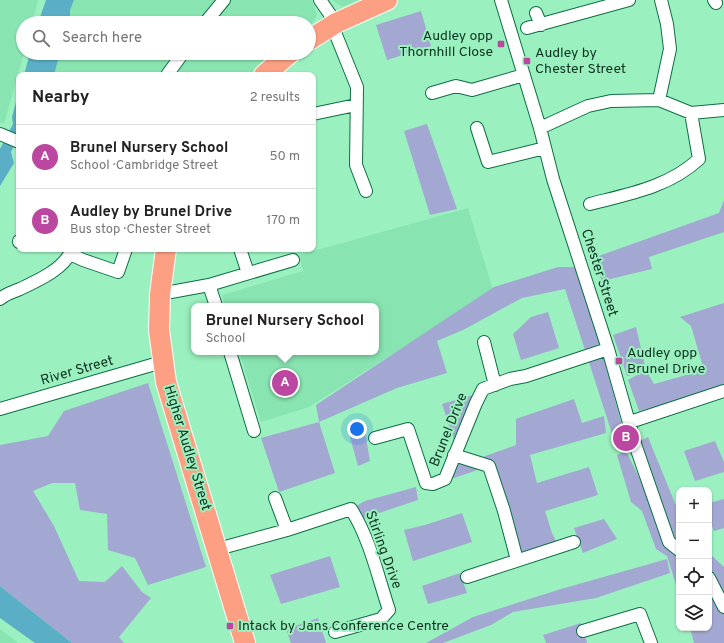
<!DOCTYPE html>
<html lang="en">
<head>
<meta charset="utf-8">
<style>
	body { margin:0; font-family:Overpass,sans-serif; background:#f6f6f6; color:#222 }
	.controls { position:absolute; right:12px; bottom:12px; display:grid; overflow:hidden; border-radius:8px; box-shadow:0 1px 3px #0004 }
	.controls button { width:36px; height:36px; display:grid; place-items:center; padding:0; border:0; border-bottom:1px solid #e0e0e0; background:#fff; color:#222; font:20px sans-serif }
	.you { position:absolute; left:357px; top:429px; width:14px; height:14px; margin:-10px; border:3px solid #fff; border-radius:50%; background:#1a73e8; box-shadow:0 0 0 6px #1a73e833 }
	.badge { display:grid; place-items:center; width:26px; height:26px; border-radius:50%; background:#bb47a0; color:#fff; font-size:13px; font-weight:700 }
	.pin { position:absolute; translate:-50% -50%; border:2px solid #fff; box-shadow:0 1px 4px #0006 }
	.popup { position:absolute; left:191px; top:303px; width:188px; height:52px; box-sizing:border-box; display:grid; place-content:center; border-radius:8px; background:#fff; filter:drop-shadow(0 1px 3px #0005); font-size:13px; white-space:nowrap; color:#767676 }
	.popup b { font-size:15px; color:#222 }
	.popup::after { content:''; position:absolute; left:50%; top:100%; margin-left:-8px; border:8px solid transparent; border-top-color:#fff }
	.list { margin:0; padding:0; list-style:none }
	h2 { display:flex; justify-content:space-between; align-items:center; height:52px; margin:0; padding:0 16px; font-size:17px }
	h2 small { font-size:13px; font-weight:400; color:#767676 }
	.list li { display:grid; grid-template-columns:26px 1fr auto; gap:12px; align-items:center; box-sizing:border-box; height:64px; padding:0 16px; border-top:1px solid #e0e0e0 }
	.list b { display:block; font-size:15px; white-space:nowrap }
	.list p { margin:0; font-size:13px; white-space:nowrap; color:#767676 }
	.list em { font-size:13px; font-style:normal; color:#767676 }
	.icon { flex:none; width:22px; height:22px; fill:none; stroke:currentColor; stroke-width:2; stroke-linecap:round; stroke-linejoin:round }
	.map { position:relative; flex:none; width:724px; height:643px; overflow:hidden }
	.search { position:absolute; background:#fff; box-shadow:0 1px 3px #0004; left:16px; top:16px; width:300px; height:44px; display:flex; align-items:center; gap:10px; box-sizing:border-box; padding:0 14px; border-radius:22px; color:#767676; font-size:15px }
	.panel { position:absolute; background:#fff; box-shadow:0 1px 3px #0004; left:16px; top:72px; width:300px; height:180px; border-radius:8px }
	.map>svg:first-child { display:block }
	.built { fill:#88e5b1 }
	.green { fill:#a2a8d1 }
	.water { fill:#5aafc6 }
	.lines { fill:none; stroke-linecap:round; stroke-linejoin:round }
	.minor-casing { stroke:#0c6f45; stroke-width:14 }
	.trunk-casing { stroke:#fff; stroke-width:22 }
	.minor { stroke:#fff; stroke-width:12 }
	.trunk { stroke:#fc9f82; stroke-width:20 }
	.poi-dot { fill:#bb47a0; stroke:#9bf0bf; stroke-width:1.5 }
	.labels { text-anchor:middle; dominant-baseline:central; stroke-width:4; stroke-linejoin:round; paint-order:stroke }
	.poi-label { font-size:14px; fill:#0d311f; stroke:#9bf0bf; text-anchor:start }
	.street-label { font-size:14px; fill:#0d311f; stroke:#9bf0bf }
</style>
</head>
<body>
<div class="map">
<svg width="724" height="643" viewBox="0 0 724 643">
	<rect width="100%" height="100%" fill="#9bf0bf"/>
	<path class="built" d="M0,0H38L32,23H23L24,53L4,124L0,122Z
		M74,0H312L317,15L315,20L309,26V23H70V10Z
		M332,0H359L345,6H341Z
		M60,53H274L250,75H54Z
		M468,208L493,290L309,407L261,422L239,352H376V306H225L222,295L303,271L299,255Z
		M0,629L18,643H0Z"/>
	<path class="green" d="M421,11L431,46L387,60L376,25Z
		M427,124L457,209L430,215L404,131Z
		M724,200V232L649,257L652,269L602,281L593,258L719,213Z
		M558,267H575L599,344L585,350L565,289L522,298L463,330L437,341L447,373L397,388L319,422L335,473L279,492L261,438L319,422L316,405L494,287Z
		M724,303V390L639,411L628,380L643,372L627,376L613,335L636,327L646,370L654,384L704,370L691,326L680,317Z
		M548,312L559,348L521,360L513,334L531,317Z
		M603,355L625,437L615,443L588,359Z
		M148,383L206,567L148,585L135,558L108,550L107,514L80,510L75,483H52L33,491L54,526L79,581L105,582L122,566L142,592L151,598L119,637L124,643H72L0,586V445L48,436L64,411Z
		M480,393L457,449L442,404Z
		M574,399L582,423L604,416L606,433L530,455L537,483L589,467L598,495L545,511L552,533L559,547L517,560L489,466L451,479L454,455L474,460L516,445V419Z
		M364,426L370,461L358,466L350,437Z
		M648,437L679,513V594L667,556L656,549L642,511L631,502L617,455L626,451L666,532L640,441Z
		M715,441L724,462V472L695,481L684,451Z
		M416,487L418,500L358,520L351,509L365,501Z
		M724,499V528L714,531L709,517V503Z
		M462,513L472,542L413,561L404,530L425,525Z
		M604,519L617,539L583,553L574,528Z
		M709,553L724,567V643H694L690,628H709Z
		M330,556L340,587L281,604L270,575Z
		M667,559L670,573L596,598L513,612L491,625L443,643H426L473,617L561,589Z
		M460,573L467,593L428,604L422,586Z
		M318,618L326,643H291L286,629Z
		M581,623L587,643H546L543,635Z"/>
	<path class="water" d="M46,0H74L70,10V23H38Z
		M30,53H60L54,75H24Z
		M19,91V136L11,152L14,163L0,186V149L13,124L12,117Z
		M0,586L72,643H35L0,618Z"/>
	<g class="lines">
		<g class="minor-casing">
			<path id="minor" d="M320,0L336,23
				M501,0L540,128L553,179L608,349L636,447L669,542L679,550
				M714,0L716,3
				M536,13L541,25
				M205,23L224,0
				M332,25L357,87L356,165L366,191
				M527,28L629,0
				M167,75L183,53
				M432,93L456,86L472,90L524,75
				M659,100L670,49L667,24L661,0
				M313,114L356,105
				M477,128L488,162L545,148
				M540,128L588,106L611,101L659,100L691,113L724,110
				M0,134L19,142
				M590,204C629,194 669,187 699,159L691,113
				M19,242V241
				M240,249L248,273
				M70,254L83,260L118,272L126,249
				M209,285L216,306
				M160,294L209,285L293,260
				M0,299C5,294 13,292 20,289C37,281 65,269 72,249
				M484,342L495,385
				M230,352L254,431
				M0,409L162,362
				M630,422L724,391
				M375,438L408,429L426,483L433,484L445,479L476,403L483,389L510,379L526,376L608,349
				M454,455L489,466L504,511L517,560
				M275,498L287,530
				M218,549L287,530L351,509C370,539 378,577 389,610L381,619L335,632
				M467,577L574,542
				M709,578L724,607
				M583,631L640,614L651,643"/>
		</g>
		<g class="trunk-casing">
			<path id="trunk" d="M309,40L336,23L387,0
				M264,75L290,53
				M166,249L160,294L159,330L166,382L245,643"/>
		</g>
		<use href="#minor" class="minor"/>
		<use href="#trunk" class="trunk"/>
	</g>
	<g class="poi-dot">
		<rect x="497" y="40" width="8" height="8" rx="2"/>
		<rect x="523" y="57" width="8" height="8" rx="2"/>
		<rect x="615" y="357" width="8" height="8" rx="2"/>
		<rect x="226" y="622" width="8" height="8" rx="2"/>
	</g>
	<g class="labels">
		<g class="poi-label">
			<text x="493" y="36" text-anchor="end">Audley opp<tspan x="493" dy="16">Thornhill Close</tspan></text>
			<text x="535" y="53">Audley by<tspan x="535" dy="16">Chester Street</tspan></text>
			<text x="627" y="353">Audley opp<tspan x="627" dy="16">Brunel Drive</tspan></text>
			<text x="238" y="626">Intack by Jans Conference Centre</text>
		</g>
		<g class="street-label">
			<text transform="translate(599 273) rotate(72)">Chester Street</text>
			<text transform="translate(77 371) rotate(-16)">River Street</text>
			<text transform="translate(449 430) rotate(-68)">Brunel Drive</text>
			<text transform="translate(187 448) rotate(73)">Higher Audley Street</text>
			<text transform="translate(383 550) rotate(70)">Stirling Drive</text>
		</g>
	</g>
</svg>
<div class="controls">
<button>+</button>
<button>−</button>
<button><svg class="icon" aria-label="locate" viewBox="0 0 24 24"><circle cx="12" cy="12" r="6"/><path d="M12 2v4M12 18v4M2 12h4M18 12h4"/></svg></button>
<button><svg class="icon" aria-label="layers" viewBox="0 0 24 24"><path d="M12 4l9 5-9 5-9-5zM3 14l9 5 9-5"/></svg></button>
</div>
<div class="you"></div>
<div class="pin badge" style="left:285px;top:383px">A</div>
<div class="popup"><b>Brunel Nursery School</b>School</div>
<div class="pin badge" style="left:626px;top:438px">B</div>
<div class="search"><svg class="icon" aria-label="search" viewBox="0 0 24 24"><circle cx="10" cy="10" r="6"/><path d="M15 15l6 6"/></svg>Search here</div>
<section class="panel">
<h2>Nearby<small>2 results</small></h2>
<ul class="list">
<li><span class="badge">A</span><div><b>Brunel Nursery School</b><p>School · Cambridge Street</p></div><em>50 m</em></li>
<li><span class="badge">B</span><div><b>Audley by Brunel Drive</b><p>Bus stop · Chester Street</p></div><em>170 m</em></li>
</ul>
</section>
</div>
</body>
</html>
